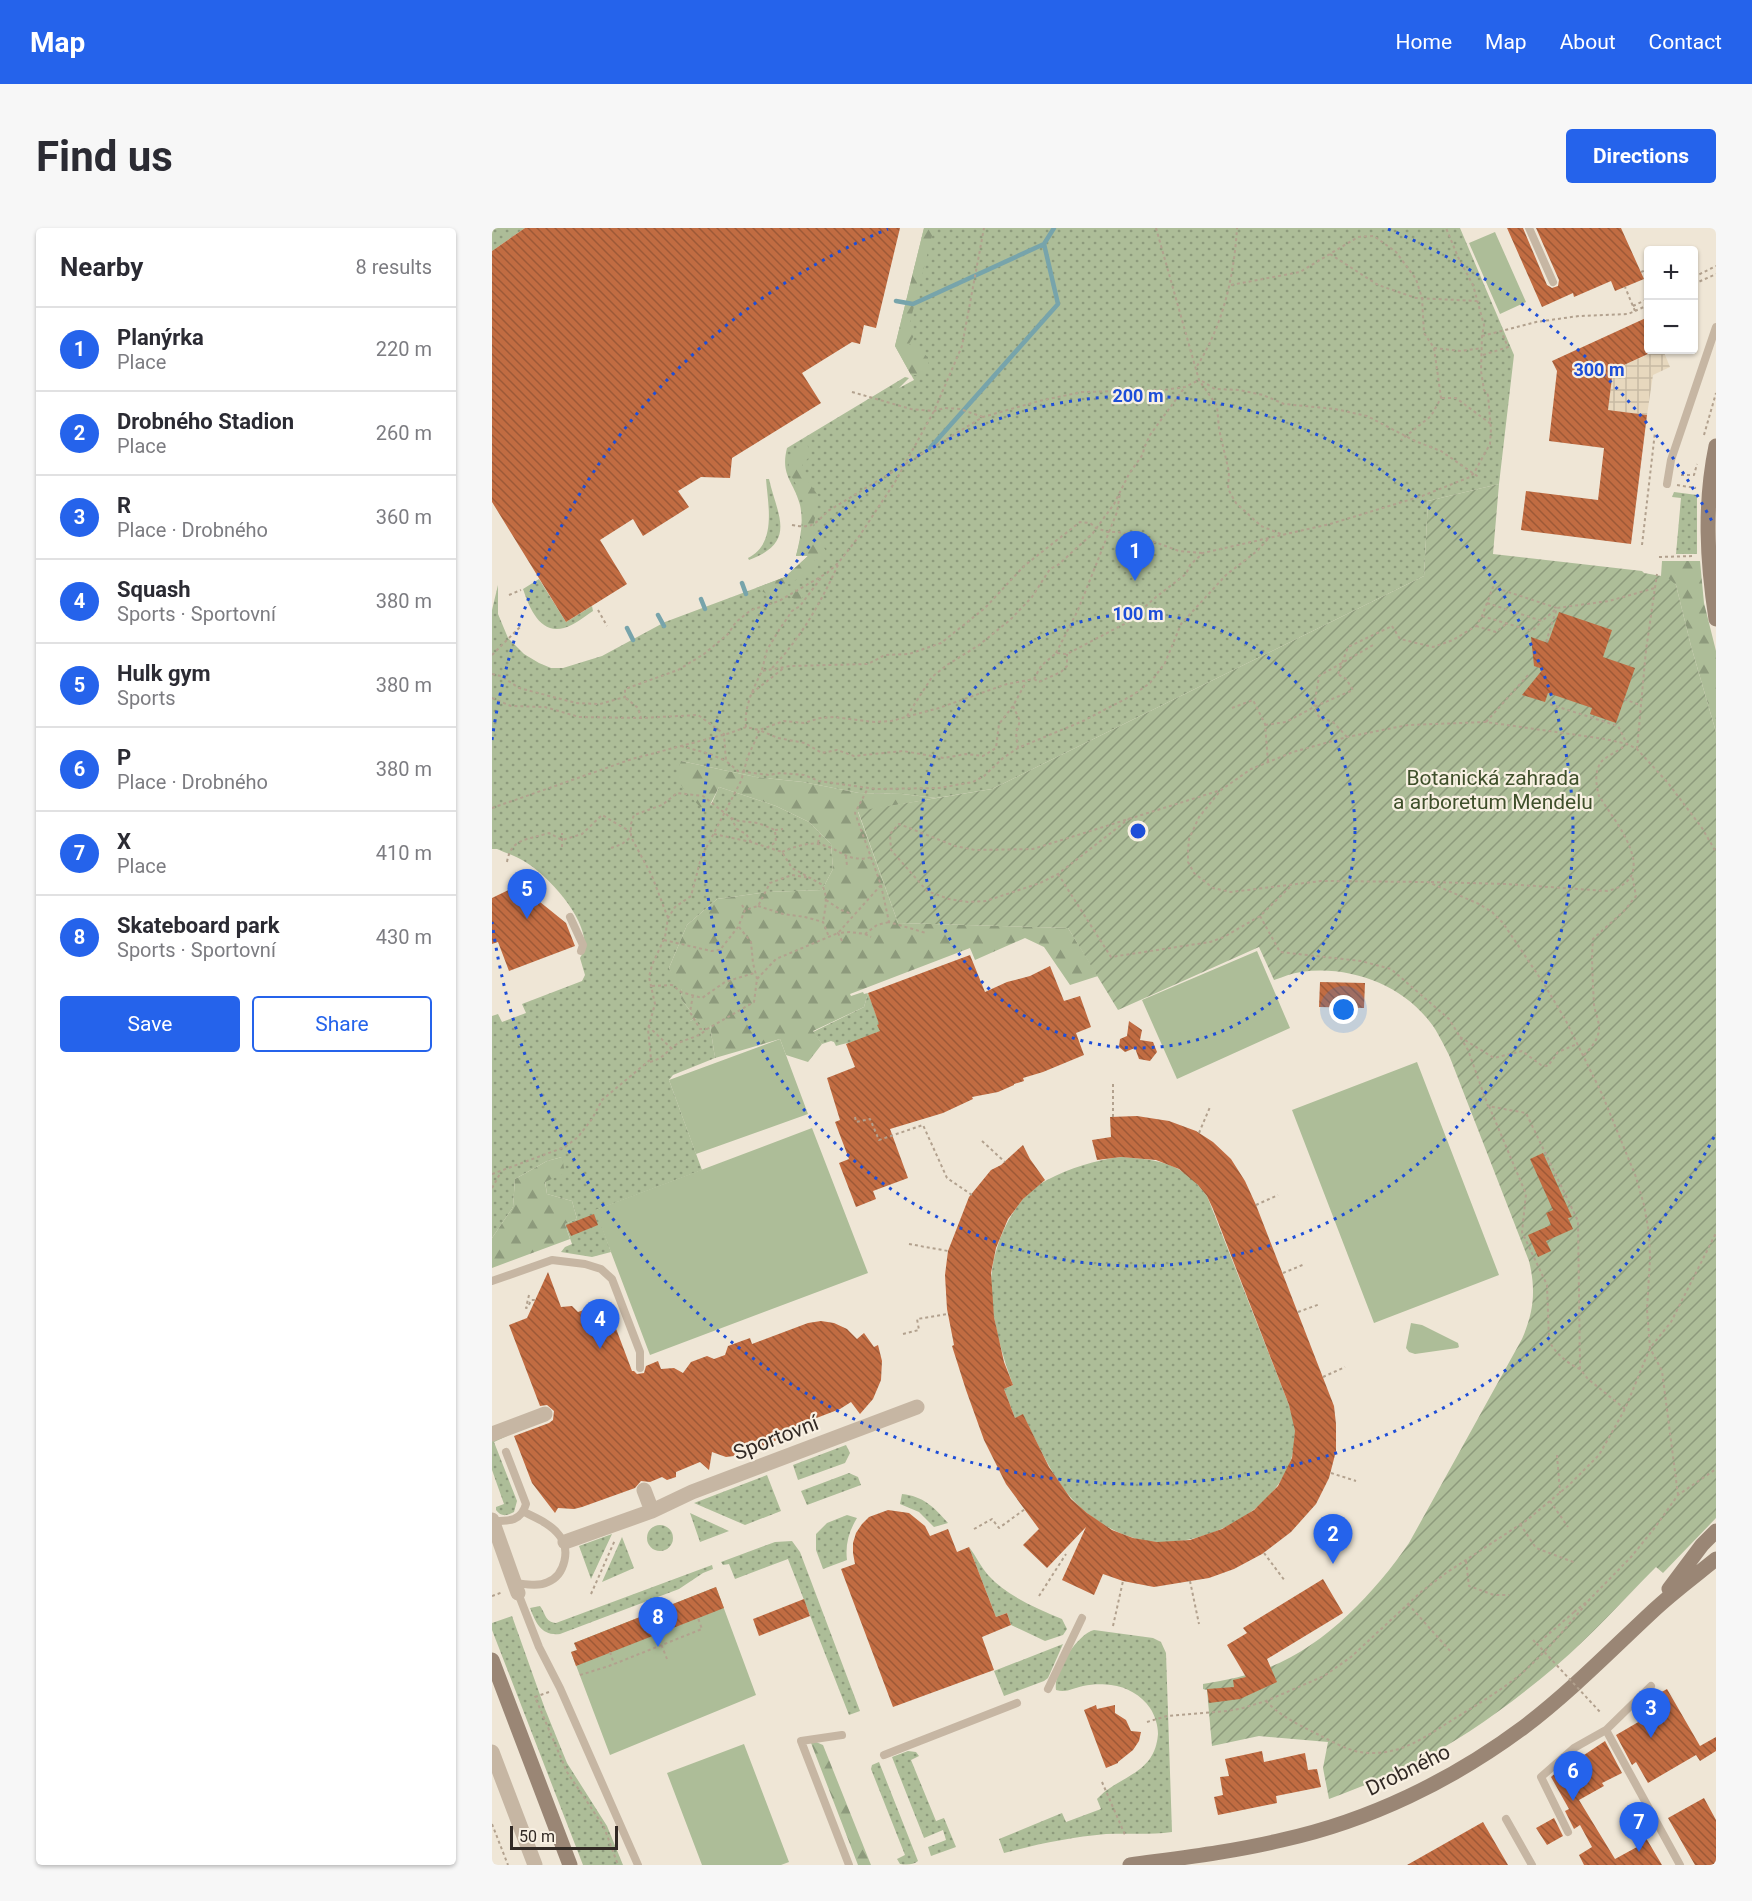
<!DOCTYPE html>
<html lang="en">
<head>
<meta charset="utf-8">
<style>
	body { margin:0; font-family:Roboto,sans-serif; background:#f7f7f7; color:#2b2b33 }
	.controls { position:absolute; right:18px; top:18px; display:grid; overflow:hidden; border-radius:6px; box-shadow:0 2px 4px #0004 }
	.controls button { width:54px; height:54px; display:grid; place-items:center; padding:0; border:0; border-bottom:2px solid #e1e1e2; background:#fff; color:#2b2b33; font:30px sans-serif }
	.scale { position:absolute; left:18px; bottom:15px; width:108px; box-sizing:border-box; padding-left:6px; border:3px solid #322a25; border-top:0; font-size:16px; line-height:21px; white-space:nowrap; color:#322a25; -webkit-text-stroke:4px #f8f0e2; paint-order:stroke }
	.you { position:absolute; left:852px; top:782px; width:21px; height:21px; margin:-15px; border:4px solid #fff; border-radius:50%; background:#1a73e8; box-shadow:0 0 0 9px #1a73e833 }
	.badge { display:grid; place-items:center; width:39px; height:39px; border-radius:50%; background:#2563eb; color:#fff; font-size:20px; font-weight:700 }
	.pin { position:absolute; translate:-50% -50px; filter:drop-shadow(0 2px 3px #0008) }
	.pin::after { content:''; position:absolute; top:32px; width:21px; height:18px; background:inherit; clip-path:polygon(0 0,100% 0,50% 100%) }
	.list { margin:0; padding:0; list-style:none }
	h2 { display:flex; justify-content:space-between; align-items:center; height:78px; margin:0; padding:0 24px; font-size:26px }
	h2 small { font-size:20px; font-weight:400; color:#7c7c81 }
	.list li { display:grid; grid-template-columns:39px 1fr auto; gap:18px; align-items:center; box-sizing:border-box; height:84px; padding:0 24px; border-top:2px solid #e1e1e2 }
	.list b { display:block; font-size:22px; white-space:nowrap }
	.list p { margin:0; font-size:20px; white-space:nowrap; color:#7c7c81 }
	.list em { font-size:20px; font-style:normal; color:#7c7c81 }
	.actions { display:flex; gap:12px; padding:18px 24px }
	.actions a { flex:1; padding:14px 0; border:2px solid #2563eb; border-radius:6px; text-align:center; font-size:21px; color:#2563eb }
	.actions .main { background:#2563eb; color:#fff }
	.map { position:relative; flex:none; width:1224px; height:1637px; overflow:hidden; border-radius:6px }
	header { display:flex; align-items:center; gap:36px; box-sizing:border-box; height:84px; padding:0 30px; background:#2563eb; color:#fff }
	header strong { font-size:28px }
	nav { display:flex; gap:33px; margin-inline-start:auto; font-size:21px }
	.intro { display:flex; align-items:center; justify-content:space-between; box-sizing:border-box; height:144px; padding:0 36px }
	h1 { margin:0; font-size:42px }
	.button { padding:15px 27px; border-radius:6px; background:#2563eb; color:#fff; font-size:21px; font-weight:700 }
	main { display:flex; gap:36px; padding:0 36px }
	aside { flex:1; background:#fff; border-radius:6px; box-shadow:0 2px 4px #0004 }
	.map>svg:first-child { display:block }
	.grass { fill:url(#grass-dots) }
	.forest { fill:url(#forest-firs) }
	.garden { fill:url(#garden-furrows) }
	.pitch { fill:#adbd98 }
	.plaza { fill:url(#plaza-grid) }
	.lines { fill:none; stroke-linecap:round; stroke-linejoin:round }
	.stream { stroke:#77a4ab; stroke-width:4.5 }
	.building { fill:url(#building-back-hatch) }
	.path { stroke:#b2a18e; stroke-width:2; stroke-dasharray:3 3; stroke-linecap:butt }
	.lane { stroke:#c6b6a3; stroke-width:8 }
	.street { stroke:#c6b6a3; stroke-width:15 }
	.secondary { stroke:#9a8675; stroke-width:15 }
	.path-bridge { stroke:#b2a18e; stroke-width:2; stroke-dasharray:3 3; stroke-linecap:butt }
	.ring { fill:none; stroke:#1d4ed8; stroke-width:3; stroke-dasharray:3 6 }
	.labels { text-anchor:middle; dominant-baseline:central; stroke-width:4.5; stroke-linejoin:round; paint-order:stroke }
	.park-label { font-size:21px; fill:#3e4f2a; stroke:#f8f0e2 }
	.street-label { font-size:21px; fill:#322a25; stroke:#f8f0e2 }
	.centre { fill:#1d4ed8; stroke:#f8f0e2; stroke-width:3 }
	.ring-label { font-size:18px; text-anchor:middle; font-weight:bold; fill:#1d4ed8; stroke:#f8f0e2; stroke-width:4.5; stroke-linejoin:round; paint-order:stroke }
</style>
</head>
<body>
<header>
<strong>Map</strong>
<nav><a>Home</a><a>Map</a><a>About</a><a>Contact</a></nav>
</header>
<div class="intro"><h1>Find us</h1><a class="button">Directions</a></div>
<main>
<aside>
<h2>Nearby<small>8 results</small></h2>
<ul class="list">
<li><span class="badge">1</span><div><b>Planýrka</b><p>Place</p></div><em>220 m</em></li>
<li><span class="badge">2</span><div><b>Drobného Stadion</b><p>Place</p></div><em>260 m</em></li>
<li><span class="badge">3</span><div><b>R</b><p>Place · Drobného</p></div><em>360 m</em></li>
<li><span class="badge">4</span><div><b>Squash</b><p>Sports · Sportovní</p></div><em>380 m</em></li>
<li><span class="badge">5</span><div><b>Hulk gym</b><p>Sports</p></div><em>380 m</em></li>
<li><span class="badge">6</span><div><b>P</b><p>Place · Drobného</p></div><em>380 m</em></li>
<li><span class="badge">7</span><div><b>X</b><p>Place</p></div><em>410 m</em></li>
<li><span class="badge">8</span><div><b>Skateboard park</b><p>Sports · Sportovní</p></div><em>430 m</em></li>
</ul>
<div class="actions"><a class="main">Save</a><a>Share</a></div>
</aside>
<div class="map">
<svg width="1224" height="1637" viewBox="0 0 1224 1637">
	<defs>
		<pattern id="grass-dots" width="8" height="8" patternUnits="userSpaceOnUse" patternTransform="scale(1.5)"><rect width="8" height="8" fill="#adbd98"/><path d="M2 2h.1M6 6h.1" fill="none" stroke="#8d9a7c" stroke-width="1.8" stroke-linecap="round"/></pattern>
		<pattern id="forest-firs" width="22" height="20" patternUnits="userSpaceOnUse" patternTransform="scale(1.5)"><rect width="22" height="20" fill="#adbd98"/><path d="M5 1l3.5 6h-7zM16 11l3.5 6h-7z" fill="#8d9a7c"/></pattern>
		<pattern id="garden-furrows" width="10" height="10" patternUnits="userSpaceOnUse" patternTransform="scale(1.5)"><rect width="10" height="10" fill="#adbd98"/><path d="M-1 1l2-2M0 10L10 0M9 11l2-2" fill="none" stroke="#8d9a7c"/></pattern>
		<pattern id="plaza-grid" width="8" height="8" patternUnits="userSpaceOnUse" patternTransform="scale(1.5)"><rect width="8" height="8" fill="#e7d8be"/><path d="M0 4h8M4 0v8" fill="none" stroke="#c7baa3"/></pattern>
		<pattern id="building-back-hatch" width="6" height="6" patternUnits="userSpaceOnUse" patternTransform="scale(1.5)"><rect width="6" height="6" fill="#c16c42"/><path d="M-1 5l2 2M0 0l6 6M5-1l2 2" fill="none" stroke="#9d5937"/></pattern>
	</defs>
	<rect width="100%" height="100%" fill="#efe6d6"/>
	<path class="grass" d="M0,0H33L0,23Z
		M432,0H968L1022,127L1007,256L936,273L932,348L500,561L444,570L410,566L367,565L311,554L264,549L189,533L219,577L227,559L284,578L317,594L339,616L341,641L330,662L275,664L225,671L195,697L177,740L190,762L189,771L200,785L198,793L204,790L218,797L223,830L181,847L177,852L210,942L104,982L119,1024L100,1029L69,1024L73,1019L80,1016L73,996L85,991L80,973L55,966L53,953L70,929L55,933L23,951L21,979L0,1010V788L6,786L10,794L34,785L30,776L90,753L93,747L88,730C89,728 91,725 92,722C98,693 57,649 35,635C26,629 14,625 5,621H0V382L6,357V386L16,410L32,426L47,435L59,440H71L110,428L173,394L293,349L316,328H304C308,311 312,295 308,277C302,253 288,248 295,220L413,149L417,150L407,160L422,152L403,118Z
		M274,251H277C285,287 306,314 257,332L256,330C285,316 276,277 274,251Z
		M1182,264L1205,267V326H1184L1189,270L1180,269Z
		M47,351L74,394L100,378L101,383C92,389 82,397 72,400C48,407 37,379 31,361Z
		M376,765L391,806L385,804C372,815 358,813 344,818L342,814L339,813L330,816L321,804L372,779Z
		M629,929C668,932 690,934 715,968L797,1177C799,1185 803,1195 803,1203C806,1270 725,1317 666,1314C640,1313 615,1301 595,1285C564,1261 549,1221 531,1187L523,1190L512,1161L521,1157C510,1127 501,1095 499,1063C497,1024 519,970 555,952C578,940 603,932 629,929Z
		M0,1208H15L2,1214L25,1273L22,1284C15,1288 9,1289 4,1282V1279L12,1276L0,1242Z
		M354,1217L358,1225L353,1235L306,1252L301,1237Z
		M357,1245L366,1249L369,1257L315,1277L309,1263Z
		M275,1247L289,1283L253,1297L202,1275Z
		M410,1266C431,1268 442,1279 456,1295L442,1299L427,1284L408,1276Z
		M198,1285L237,1303L208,1314Z
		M355,1287L365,1290C357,1303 353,1317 355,1332L331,1341L324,1322V1306L335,1295Z
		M155 1310a13 13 0 1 1 26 0a13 13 0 1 1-26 0Z
		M120,1306L99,1351L87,1318Z
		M130,1309L142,1340L110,1354Z
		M300,1313L308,1324L368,1483L357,1487L296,1331L243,1351L237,1336L231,1337L229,1334L283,1314Z
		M477,1319C484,1328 489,1339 496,1347C515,1368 544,1380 570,1391L575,1401L571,1407L553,1413L519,1397L515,1385L504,1389Z
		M220,1337L221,1341L211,1345L187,1361L68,1406C49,1408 44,1395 38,1380L48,1378C54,1386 53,1394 64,1395Z
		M20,1388L53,1481L75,1535L115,1598L131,1637H91L0,1402V1395Z
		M602,1402L661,1410L669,1414L674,1425L680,1604C658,1607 636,1605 614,1606C579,1609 546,1616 512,1625L507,1611L570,1585L574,1594L609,1581L605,1571C627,1547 663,1547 666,1506C666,1498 663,1487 658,1480C649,1467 635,1459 619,1457C611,1456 600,1456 591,1458C581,1460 575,1465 564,1462C561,1445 585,1406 602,1402Z
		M571,1416L556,1450L552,1453L512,1468L502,1443Z
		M416,1523L424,1524L427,1528L419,1532L444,1593L452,1590L464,1619L439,1628L436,1619L454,1612L451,1602L432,1610L400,1529Z
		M387,1534L426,1633C421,1637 415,1637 408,1636L405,1631L413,1627L379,1541L380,1537Z"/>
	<path class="forest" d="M432,0H442L417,98L423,106L417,116L436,129V141L431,147H419L403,118Z
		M315,216L319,227L310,237L311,246L327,269L321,300L336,327L322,331L326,339L295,357L312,367L307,374L294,366H275L264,360L293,349L316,328H304L312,297L311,269L296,242L297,234Z
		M1170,333H1208L1212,375L1224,423V504L1199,418L1184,357L1169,348Z
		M189,533L264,549L311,554L367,565L410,566L444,570L366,584L406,695L576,700L606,748L578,757L552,719L533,710L483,732L478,720L358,766L359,768L371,764L372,766L376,765L372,779L321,803L330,816L316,834L294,827L288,811L223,830L218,797L211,800L204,790L198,793L196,787L200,785L189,771L190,762L185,758L177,740L195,697L225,671L275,664L330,662L341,641L339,616L317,594L284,578L227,559L218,577L208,579L191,560L184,549Z
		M70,929L73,945L53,954L55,966L80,973L85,991L73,996L78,1011L0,1040V1010L21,979L23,951L55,933Z
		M324,1514L331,1517L379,1637H366L319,1515Z"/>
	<path class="garden" d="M1007,256L1001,326L1150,343L1152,345L1175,349L1184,357L1199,418L1224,504V1290L1171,1345L1164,1339C1131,1372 1099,1408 1064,1438C1019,1476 970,1512 917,1538C891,1550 864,1561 837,1571L831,1540L836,1514L767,1508L720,1518L715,1462L711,1461V1456C734,1452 756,1448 778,1439C834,1417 884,1363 917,1315L1030,1111C1042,1083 1044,1062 1037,1033L957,827C951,816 946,804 938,794C909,756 856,737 809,744C800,745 791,749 782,752L767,719L626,782L576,700L406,695L366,583L500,561L932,348L936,273Z"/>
	<path class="pitch" d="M1003,4L1034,74L1008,86L977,15Z
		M765,723L798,800L685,851L650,772Z
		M288,811L316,886L204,926L177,852Z
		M925,834L1007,1047L882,1095L800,882Z
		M320,900L376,1045L158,1127L103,982Z
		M919,1095L930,1097L966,1115L967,1119L965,1120L923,1126L917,1124L914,1120Z
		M224,1359L264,1467L118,1527L79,1424L85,1422L82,1415Z
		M252,1516L297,1634L289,1637H210L175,1545Z"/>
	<path class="plaza" d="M1166,122H1171L1178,139L1161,147L1155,187L1116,182L1121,142Z"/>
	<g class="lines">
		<path class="stream" d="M404,73L421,76L552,16L562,0
			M438,220L566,76L552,16
			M250,355L254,366
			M209,371L213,381
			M166,387L172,398
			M135,400L141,412"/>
	</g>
	<path class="building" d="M33,0H408L384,100L372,97L368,116L360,114L310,145L329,175L240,230L238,250L209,249L186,263L197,279L151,308L141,291L108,312L135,356L74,394L0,274V23Z
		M1015,0H1031L1055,57L1060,60L1066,58L1067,52L1044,0H1129L1152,51L1123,63L1119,53L1082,69L1081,65L1050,79Z
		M1156,89V126L1121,142L1116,182L1155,187L1139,316L1029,302L1034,263L1106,272L1112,220L1057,213L1065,143L1060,133Z
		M1067,384L1120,402L1111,429L1143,440L1124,495L1098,486L1100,480L1056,465L1053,474L1030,467L1051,441L1042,438L1039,409L1056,415Z
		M27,657L74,695L83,718L17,743L6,714L0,716V670Z
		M478,727L493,764L515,754L538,748L558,738L572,773L588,768L599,799L584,805L592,827L551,844L531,850L532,853L522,856V857L506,864L480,869L481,871L451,885L398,901L416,950L381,963L384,971L364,979L347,935L357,931L343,894L348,892L335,850L363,839L354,816L388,803L385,797L387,796L376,765Z
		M828,754L873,755L872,780L827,779Z
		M637,793L650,802L648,812L661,814L665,824L658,833L647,831L643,820L633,824L627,819L628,811L635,808Z
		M645,888L677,893L704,903L721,914L739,931L753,953L764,977L842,1178L844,1196V1223L837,1250L824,1276L799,1304L770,1326L742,1341L717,1350L662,1359L631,1353L611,1346L602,1367L570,1352L594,1299L555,1340L531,1317L547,1301L514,1256L492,1212L474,1162L460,1118L462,1117L455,1081L453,1047L456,1023L477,969L499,942L509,937L531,917L538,931L553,952L531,971L516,991L511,1003L504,1020L499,1045L502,1089L512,1134L521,1157L512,1161L523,1190L531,1186L557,1239L579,1271L595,1285L620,1302L641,1310L665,1314L698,1312L730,1301L762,1282L786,1258L800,1230L803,1203L797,1177L721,981L715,968L706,957L687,941L664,932L629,929L605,932L600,912L619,909L618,889Z
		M1051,925L1080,989L1076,990L1081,1001L1054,1013L1059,1023L1046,1029L1036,1007L1059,997L1054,985L1061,982L1038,931Z
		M102,986L106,997L79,1008L74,997Z
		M56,1044L69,1079L80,1078L86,1084L114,1074L140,1143H142L145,1146L152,1145L154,1138L166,1133L169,1141L182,1140L191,1145L199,1134L215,1128L222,1131L233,1127L236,1118L258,1110L260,1116L316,1095L329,1093L342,1095L355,1101L365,1111L372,1105L382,1119L386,1117L390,1133L389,1152L381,1171L368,1186L359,1174L348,1181L293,1202L295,1208L270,1218L266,1212L254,1216L250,1223L242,1228L234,1229L220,1224L217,1242L208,1234L184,1244V1249L175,1252L170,1249L158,1254L149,1253L143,1260L90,1279L82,1281L66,1280L63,1285L40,1255L22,1208L57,1195L61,1192L62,1183L55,1177L48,1178L17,1097L35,1090Z
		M396,1282L417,1285L433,1298L438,1308L456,1301L465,1324L477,1319L504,1389L515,1385L519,1397L490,1409L502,1442L401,1479L349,1341L363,1336L361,1325V1315L364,1305L370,1296L377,1289Z
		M831,1351L851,1385L775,1431L785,1454L748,1471L717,1475L715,1461L742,1459L741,1452L754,1449L735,1417L755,1405L751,1400Z
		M224,1359L232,1380L84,1438L79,1424L85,1422L82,1415Z
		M312,1371L318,1388L267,1408L261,1391Z
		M1175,1461L1208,1518L1224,1509V1523L1208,1533L1204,1527L1156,1555L1144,1534L1140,1537L1124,1507L1155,1489L1148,1478L1153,1473Z
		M604,1477L605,1481L623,1477V1485L634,1492L639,1503L649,1504L647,1513L641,1522L626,1534V1535L614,1540L592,1482Z
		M1113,1513L1130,1545L1110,1555L1112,1558L1087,1572L1123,1631L1145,1619L1143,1616L1154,1610L1170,1637H1092L1087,1627L1100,1619L1088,1597L1082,1601L1073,1583L1077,1581L1059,1549L1077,1533L1092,1527Z
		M770,1523L772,1534L813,1525L816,1542L825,1541L829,1559L784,1568L785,1575L726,1587L722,1569L731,1567L728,1549L737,1548L733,1531Z
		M1212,1570L1224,1592V1637H1203L1176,1590Z
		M1062,1590L1071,1608L1055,1617L1044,1600Z
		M991,1594L1016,1637H915Z"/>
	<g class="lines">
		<path class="path" d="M664,0L707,152L725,178L727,201L737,244L736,261L744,275L769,298L789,306
			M1179,22L1181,18
			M838,26L886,57L924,70L985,73
			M1149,44L1156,41
			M1202,49L1224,38
			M1202,56L1224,46
			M739,57L808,44L866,9L882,8L904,24L924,51L930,70L932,105L942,120L949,170L939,188L909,212
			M1141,78L1156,71
			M1143,83L1156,77
			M990,108L1044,94L1087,88L1136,86L1143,83L1133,59
			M942,120L969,123L990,120
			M991,127L1016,119L1010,105
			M705,138C731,97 742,49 745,0
			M710,153L723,161L747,162L771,167L792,176L843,181L875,188L923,213L949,223L988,250
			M360,164L419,181L442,183L453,180L468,181L491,189
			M950,170H964L999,196
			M1212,207L1224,165
			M1189,247H1202L1205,236
			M1185,257L1204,260
			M300,297C320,301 323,296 336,283L491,189L547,173L590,164L672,162L693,159L707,152
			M1150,317L1163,204
			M1167,329L1203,328
			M17,367L29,362
			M995,375L1050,393L1065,380L1117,373L1163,360
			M106,382L115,398
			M990,388L1040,403L1050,393
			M900,398L908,411L941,419L961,412L984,398L990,388L1001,359L1065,380L1054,414
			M984,398L1004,404L1014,396
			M564,425L586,382L625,284L628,265
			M0,427L28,399
			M280,440C309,410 329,374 346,337
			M270,442L275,422L287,402L300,383L308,378L329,350
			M0,446L9,448L27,460L84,475L108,476L133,469V461L186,442L212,426L236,406L244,394L259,382L287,373L335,345L347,334L368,307L403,254L442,183L470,118L492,0
			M542,451L547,454L569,444L575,438V426
			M260,465L293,439
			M0,470L19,478L53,479L87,489L149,490L206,487L232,506L234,533L246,543L277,547L289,545L312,547L327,553L384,561L447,560L481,554L492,548L511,530L526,520L591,493L641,467L658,455L673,435L689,396L734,347L765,323L776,311
			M134,470L146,480L149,490
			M1132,471L1148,477
			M521,478L528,493L524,505L526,520
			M740,480L761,472L773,496L776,534
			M415,488L440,449L455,437L487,417L518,392L540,369L558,341L566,337L601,305L622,276L637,246L651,226L652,220L658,207L693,159
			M994,494L1037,446
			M773,497L794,494L822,479L861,462L854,451L846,446
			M254,499C252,478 261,461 270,443L298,438L376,436L393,427L417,426L449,415L493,380L532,338L588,294L598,295L604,300L616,304H626L660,313L687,323L710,325
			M855,509L840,493L828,491L822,479L827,448L883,416
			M189,518L218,526L234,533
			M1145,521L1154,422L1165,346
			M0,580L140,531L238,505L254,499L267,502L292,493L312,495L328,490L342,489L382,494L399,493L447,480L515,456L542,451L549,438L564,425L575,426L636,394L664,369L694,346L698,337L711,325L838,296L930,268L978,249L982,245L998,216L999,201L996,167L992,162L989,143L990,108L992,97L981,57L966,29L954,0
			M239,590L247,593L266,595L283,602L284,614L276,619
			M638,590L566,646L548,655L494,673L476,674L457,671L435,663L399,622L398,606L407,596L463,618L483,622L541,621L729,562
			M283,602L291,601
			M222,606L259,614L290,624L300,640L329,656C337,667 333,681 331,694
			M326,615L328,607
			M70,619V605
			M119,620L130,616L139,609
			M290,624C298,620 317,614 326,616C347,619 355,636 380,629
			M354,628L355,638
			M15,634C19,610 35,612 57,605L70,612L90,606L110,587L139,604
			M566,646L619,729L718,714L732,709L768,688L800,657
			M939,654L1014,656L1115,663C1171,650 1124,595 1107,568C1104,558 1102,542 1110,533C1115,528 1127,523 1135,516L1126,498L1057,476
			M389,657L397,694L434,705
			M334,672L349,682L360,686
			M250,677L253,682
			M266,678L291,686L313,689L331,694L337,709
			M768,688L788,724L869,733L899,741L957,791L976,822L996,878L1034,885L1086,993L1088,1141L1096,1151L1133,1181
			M176,690L160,648L139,609V596L142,587L170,577L185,565L211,568L239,590L245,601L254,606L259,614
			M247,699L259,714L261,735L265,751
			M373,706L379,709
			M172,712L219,723L228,722L246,699L253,682L266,678L278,655L300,647L318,650
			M350,713L346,705L358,704L373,706L385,697L397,694
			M160,758L180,757L189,764L210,770L233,754L262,745
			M201,767L198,784L208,801H215
			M156,798L180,821
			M968,809L1002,830L1030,823L1049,837L1056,838L1066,824L1085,816
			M1092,827C1099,820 1107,811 1107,800C1107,792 1103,784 1102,777C1101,755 1099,733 1101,711L1132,683L1144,668L1140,647
			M158,834C174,829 173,824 185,816C195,810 206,810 215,801L262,774L265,751L284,731L346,705L389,657L363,585L376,560
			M621,856V889
			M997,878L1034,966L1030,1004L1055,1057L1057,1113C1064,1126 1075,1135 1088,1141
			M363,889L364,894L378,891L387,912L431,897L455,950L480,967
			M707,905L718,879
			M490,913L513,934
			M0,946L73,919L86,909L100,891L110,872L159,831L156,801L163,776L157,749L160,737L173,709L176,690L183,679L199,668L209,630L249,553L256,528L265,509L267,502L286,510L313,515L330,525L345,522L362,528L411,523L452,530L474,526L491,528L504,520L507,496L521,478L534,454
			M0,960L9,944
			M764,977L786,967
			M417,1016L456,1023
			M791,1045L813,1036
			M37,1067L34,1080L36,1079L39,1072H43
			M806,1084L828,1076
			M411,1106L427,1102L425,1091L456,1086
			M831,1149L853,1139
			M1065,1227L1068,1265
			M839,1245L864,1253
			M1186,1267L1170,1143L1158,1120L1155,1082L1158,1030L1157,1005L1152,977L1144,949L1110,866L1073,791L1052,756L1011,695L1000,684L987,676L936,654L829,653L739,664L721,660L702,645L696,634V623L697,611L707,589L729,562L759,541L801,524L855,509L916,497L994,494L1113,511L1135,516L1145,521L1176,555L1210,600L1224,624
			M1058,1273L1076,1299
			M1028,1296L1044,1320L1084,1335
			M482,1301L500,1291L507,1300L533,1281
			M772,1325L793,1353
			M974,1333L977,1358L1002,1367H1017
			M698,1353L707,1396
			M99,1366L123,1312
			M0,1368L11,1364
			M547,1368L574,1326
			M916,1376L959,1424
			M1082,1384L1097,1372L1140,1328L1164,1298L1186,1267L1224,1241
			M621,1398L631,1353
			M165,1406L175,1431
			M1041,1412L1045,1416
			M118,1424L122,1436
			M88,1447L117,1438L210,1401L206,1390
			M57,1464L43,1469L75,1544L112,1599L126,1637
			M774,1473C787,1487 805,1496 823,1505C840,1513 858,1525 878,1525C909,1526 932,1510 957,1494C981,1479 1007,1464 1029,1446C1054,1424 1076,1398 1097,1372
			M655,1494L675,1488L736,1483L751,1480L774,1473L832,1448L859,1429L929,1364L954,1345L1035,1292L1076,1258L1107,1227L1133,1181L1158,1120L1179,1094L1224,1005
			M610,1554L634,1609
			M0,1596L16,1637"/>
		<path class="lane" d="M1037,0L1061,54
			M1175,256L1179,232L1224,99
			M78,689L91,717L89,723
			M0,1053L60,1032L93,1036L109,1041L120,1051L148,1124V1140
			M0,1293C16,1293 29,1294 34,1276L14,1224
			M23,1355C33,1356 46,1359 56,1354C73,1347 79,1321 67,1307C59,1296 44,1290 32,1284
			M26,1365L47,1419L68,1460L146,1637
			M1159,1458L1114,1502L1188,1637
			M556,1461L590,1390
			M350,1507L309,1513L357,1637
			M392,1527L525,1475
			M1014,1591L1040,1637
			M1076,1604L1049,1549L1082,1520L1114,1502"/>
		<path class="street" d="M0,1206L53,1186
			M152,1262L160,1283
			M0,1292L26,1365
			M73,1314L160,1283L200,1264L425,1179
			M0,1524L43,1637"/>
		<path class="secondary" d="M1224,218C1212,276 1215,333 1224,391
			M1177,1361L1210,1317L1224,1303
			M0,1432L78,1637
			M638,1637C688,1630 740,1624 790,1612C877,1593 961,1552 1032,1499C1078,1464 1118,1423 1161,1383C1180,1365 1203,1348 1224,1331"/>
		<path class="path-bridge" d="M846,446L856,419L900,398
			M1082,1384L1045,1416L1109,1485"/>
	</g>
	<g class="ring">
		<circle cx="646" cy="603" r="217"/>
		<circle cx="646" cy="603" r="435"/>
		<path d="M1222 909A652 652 0 0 1 0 694M0 512A652 652 0 0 1 396 1M896 1A652 652 0 0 1 1222 297"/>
	</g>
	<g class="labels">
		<g class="park-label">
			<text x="1001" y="550">Botanická zahrada<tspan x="1001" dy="24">a arboretum Mendelu</tspan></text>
		</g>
		<g class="street-label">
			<text transform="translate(284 1210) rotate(-21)">Sportovní</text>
			<text transform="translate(916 1542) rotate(-26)">Drobného</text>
		</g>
	</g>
	<circle cx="646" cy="603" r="9" class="centre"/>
	<g class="ring-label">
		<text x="1107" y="148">300 m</text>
		<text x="646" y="174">200 m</text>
		<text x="646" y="392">100 m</text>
	</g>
</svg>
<div class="controls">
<button>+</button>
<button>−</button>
</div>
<div class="scale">50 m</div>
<div class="you"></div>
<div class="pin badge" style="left:643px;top:353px">1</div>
<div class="pin badge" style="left:841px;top:1336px">2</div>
<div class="pin badge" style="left:1159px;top:1510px">3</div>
<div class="pin badge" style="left:108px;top:1121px">4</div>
<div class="pin badge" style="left:35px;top:691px">5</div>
<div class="pin badge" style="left:1081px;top:1573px">6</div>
<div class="pin badge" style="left:1147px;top:1624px">7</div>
<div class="pin badge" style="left:166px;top:1419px">8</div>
</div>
</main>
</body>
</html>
